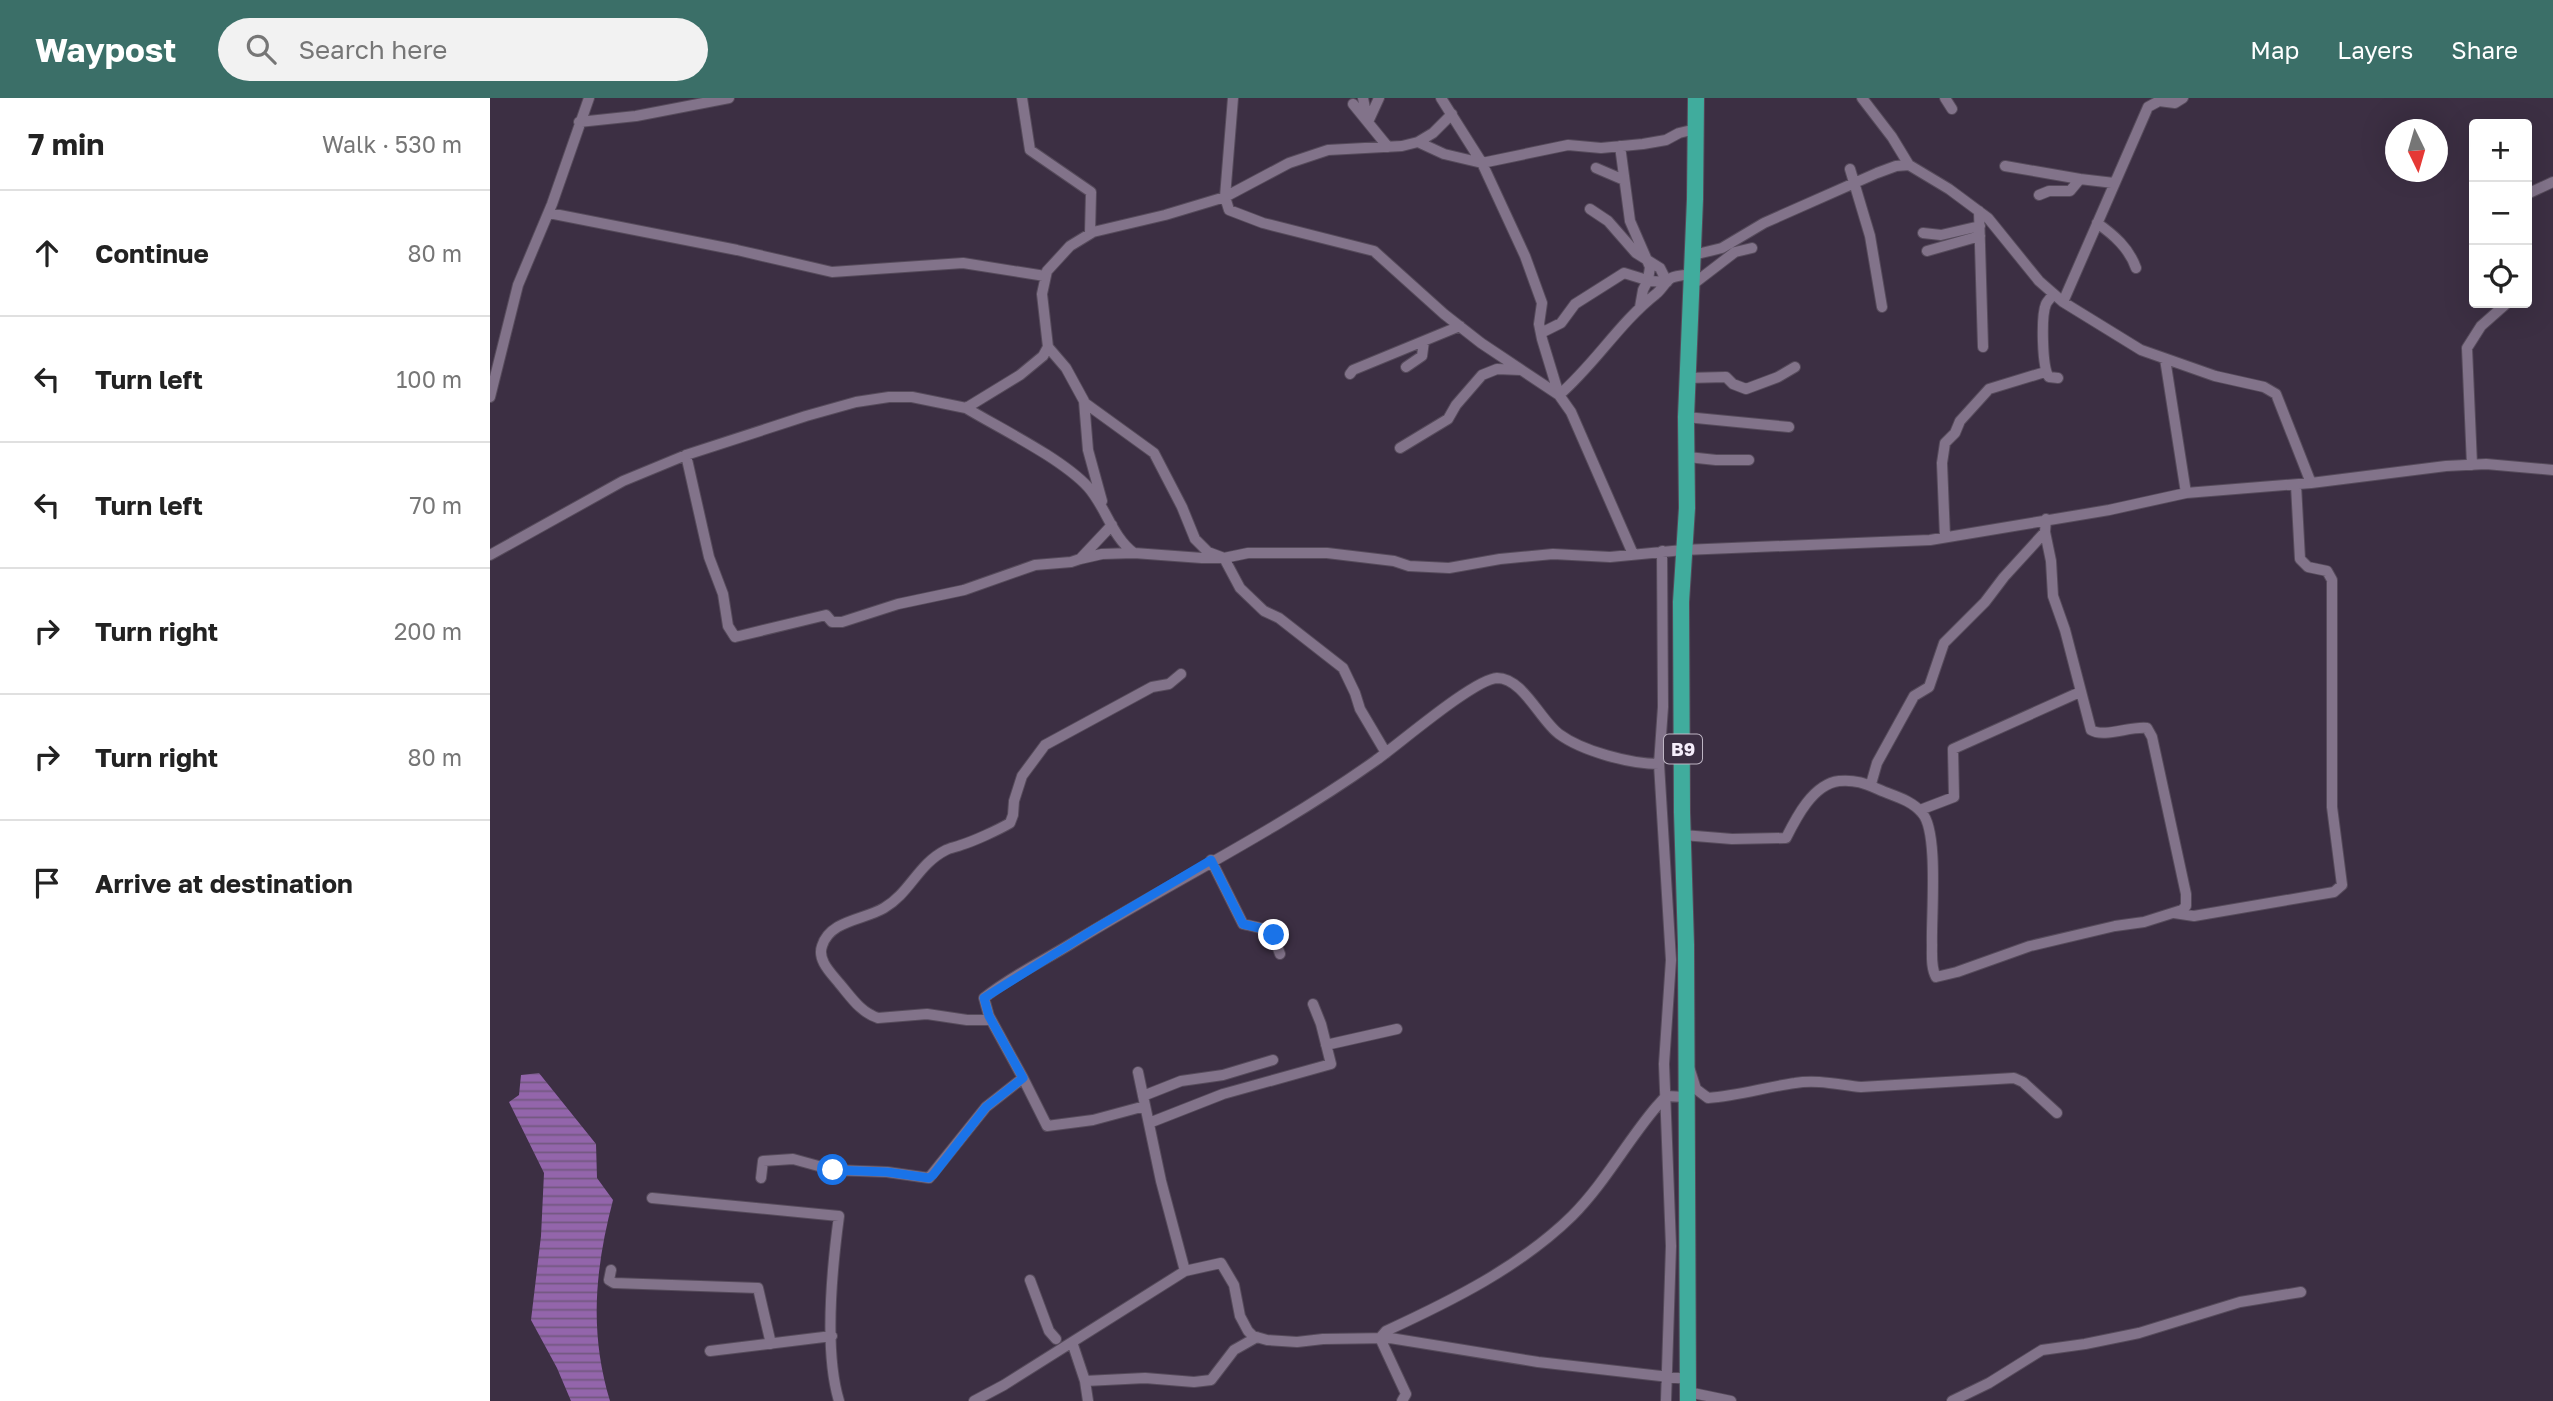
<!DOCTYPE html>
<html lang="en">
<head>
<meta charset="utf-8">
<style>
	body { margin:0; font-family:"Golos Text",sans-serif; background:#f2f2f2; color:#222 }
	.controls { position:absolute; right:21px; top:21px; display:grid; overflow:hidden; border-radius:7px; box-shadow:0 7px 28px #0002 }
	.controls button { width:63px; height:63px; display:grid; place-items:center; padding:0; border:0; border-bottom:2px solid #e0e0e0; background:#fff; color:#222; font:35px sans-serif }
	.compass { position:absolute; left:1895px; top:21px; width:63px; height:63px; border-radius:50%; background:#fff; box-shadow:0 7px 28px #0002; rotate:175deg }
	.stop { position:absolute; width:21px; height:21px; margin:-16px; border:5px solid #1a73e8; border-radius:50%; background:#fff }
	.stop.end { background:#1a73e8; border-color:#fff; box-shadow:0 2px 7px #0008 }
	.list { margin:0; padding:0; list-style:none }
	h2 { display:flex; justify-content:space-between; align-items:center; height:91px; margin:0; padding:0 28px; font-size:30px }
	h2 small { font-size:23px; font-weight:400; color:#767676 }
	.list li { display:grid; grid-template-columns:46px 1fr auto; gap:21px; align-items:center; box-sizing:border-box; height:126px; padding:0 28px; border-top:2px solid #e0e0e0 }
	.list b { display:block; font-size:26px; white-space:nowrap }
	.list em { font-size:23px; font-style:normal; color:#767676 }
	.icon { flex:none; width:38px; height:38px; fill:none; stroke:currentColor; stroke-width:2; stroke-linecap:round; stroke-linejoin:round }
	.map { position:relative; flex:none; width:2063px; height:1303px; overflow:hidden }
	header { display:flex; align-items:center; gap:42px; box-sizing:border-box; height:98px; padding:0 35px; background:#3b6f68; color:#fff }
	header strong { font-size:33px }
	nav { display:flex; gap:38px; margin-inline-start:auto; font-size:24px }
	.search { width:490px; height:63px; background:#f2f2f2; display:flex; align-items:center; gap:18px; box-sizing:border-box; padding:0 24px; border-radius:38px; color:#767676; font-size:26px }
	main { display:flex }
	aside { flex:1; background:#fff }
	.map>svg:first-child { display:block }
	.water { fill:url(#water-rules) }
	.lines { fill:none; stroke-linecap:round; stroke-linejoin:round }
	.minor-casing { stroke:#564b5b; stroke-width:12 }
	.highway-casing { stroke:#564b5b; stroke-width:18 }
	.minor { stroke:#82738a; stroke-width:10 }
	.highway { stroke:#40ac9d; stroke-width:16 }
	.route { stroke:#1a73e8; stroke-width:9 }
	.labels { text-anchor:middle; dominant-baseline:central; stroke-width:6; stroke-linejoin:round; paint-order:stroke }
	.shield { fill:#3c2f43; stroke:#beb5c4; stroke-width:2 }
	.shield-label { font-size:18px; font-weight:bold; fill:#f6eefb }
</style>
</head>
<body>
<header>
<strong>Waypost</strong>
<div class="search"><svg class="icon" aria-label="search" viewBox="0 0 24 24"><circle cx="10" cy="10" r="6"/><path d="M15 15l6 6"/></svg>Search here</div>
<nav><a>Map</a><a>Layers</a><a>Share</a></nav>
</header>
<main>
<aside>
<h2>7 min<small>Walk · 530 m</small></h2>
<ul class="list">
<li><svg class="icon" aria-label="ahead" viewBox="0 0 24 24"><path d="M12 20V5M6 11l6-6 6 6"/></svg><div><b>Continue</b></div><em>80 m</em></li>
<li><svg class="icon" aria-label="left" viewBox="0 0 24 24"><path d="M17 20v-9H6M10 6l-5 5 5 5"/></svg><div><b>Turn left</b></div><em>100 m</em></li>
<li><svg class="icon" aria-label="left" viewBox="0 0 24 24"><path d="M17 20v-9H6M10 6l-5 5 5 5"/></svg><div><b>Turn left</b></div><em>70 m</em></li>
<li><svg class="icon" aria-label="right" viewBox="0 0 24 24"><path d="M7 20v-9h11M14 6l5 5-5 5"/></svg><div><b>Turn right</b></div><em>200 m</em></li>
<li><svg class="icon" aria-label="right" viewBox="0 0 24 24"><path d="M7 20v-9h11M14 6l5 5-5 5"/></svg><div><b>Turn right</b></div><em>80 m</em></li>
<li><svg class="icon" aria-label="arrive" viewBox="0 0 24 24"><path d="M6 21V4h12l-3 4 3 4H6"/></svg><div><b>Arrive at destination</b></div></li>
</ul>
</aside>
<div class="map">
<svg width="2063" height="1303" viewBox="0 0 2063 1303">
	<defs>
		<pattern id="water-rules" width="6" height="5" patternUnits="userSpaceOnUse" patternTransform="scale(1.75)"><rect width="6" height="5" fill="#9365ab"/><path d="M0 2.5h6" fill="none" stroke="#725880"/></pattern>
	</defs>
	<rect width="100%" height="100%" fill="#3c2f43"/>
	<path class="water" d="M49,975L106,1046L107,1080L123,1102C105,1171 99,1234 120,1303H81L67,1270L41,1222L51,1138L54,1075L19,1004L29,997L31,977Z"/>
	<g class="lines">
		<g class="minor-casing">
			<path id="minor" d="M532,0L540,52L601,94L600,135
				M743,0L735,99L739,112L773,125L884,153L954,216L991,245L1069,297C1105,266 1129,225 1166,196C1172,191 1175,184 1181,180C1187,177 1196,177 1203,176
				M873,0L877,21
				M951,0L992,65L1035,158L1052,205L1049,226L1052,241L1069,297L1081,314L1143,456
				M1372,0L1402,39L1419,67L1459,91L1498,120L1549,183L1573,204L1651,252L1725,278L1774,289L1786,296L1821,385
				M1455,0L1462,11
				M863,6L898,49
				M89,24L146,18L239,0
				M878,24L889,0
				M928,44L943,35L962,16
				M1130,48L1140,123L1160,169L1158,182L1153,192L1150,209
				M1515,68L1590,81
				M1106,70L1134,82
				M1360,71L1380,138L1392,209
				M2037,96L2063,84
				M1549,97L1559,93H1580L1590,81L1624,85
				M1100,111L1118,123L1146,155L1170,170L1177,184
				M1489,113L1493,249
				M59,115L247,152L342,174L473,165L555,178
				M1607,125C1624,137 1639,150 1646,170
				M1433,135L1451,137L1490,128
				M1437,153L1490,138
				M1203,157L1232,150L1274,125L1387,75L1406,68L1419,67
				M1202,187L1245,154L1262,150
				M1563,196C1561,200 1558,202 1556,206C1551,218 1552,270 1559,279L1568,280
				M1573,204L1658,9L1669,3L1685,5L1693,0
				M1051,235L1071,225L1085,206L1134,175L1160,183L1177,184
				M558,249L576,270L594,303L598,352L612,403
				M1675,261L1696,395
				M916,269L932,258L934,243
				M860,276L863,272L970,228
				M1197,280L1236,279L1243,286L1256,291L1288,279L1305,269
				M0,299L28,187L62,106L99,0
				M595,305L664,355L692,409L705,441L718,454L734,460L750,490L774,513L789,520L853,570L865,595L870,611L896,655
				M476,310C511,331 571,360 598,389C616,409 622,439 644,455L712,460H734L758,455H837L904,463L919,468L959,470L1010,461L1063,456L1120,459L1193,452L1440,442L1619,412L1696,395L1821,385L1956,368L1996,366L2063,372
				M1196,319L1299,329
				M910,350L958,321L966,307L992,277L1007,271L1031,272
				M196,357L219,459L233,496L238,528L245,539L336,517L342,524H352L408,506L474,492L545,467L581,464L590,461L622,427
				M1198,359L1226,362H1259
				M1982,367L1977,250L1991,228L2017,205
				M1455,439L1452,365L1455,345L1465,335L1470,323L1499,291L1555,274
				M1172,453L1173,609L1169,666L1181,862L1174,966L1181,1148L1176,1303
				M0,457L133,383L196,357L316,318L366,304L399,299H422L476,310L530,277L553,258L558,249L552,196L557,173L580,148L603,134L675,117L735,99L799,65L838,52L912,48L928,44L954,56L992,65L1078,47L1111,50L1153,46L1176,42L1189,35L1206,31
				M590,461L612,456L644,455
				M1381,686L1387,665L1424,598L1439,589L1454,545L1495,504L1514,479L1555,434
				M1430,712L1464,699L1463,651L1590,594
				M1193,737L1242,741L1296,740C1306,720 1323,686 1349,683C1371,681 1381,689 1400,696C1411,700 1424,705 1432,715C1449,733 1441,819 1442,847C1442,858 1441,870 1446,879L1467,874L1540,848L1625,828L1654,824L1692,812L1696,808V796L1662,639L1657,630C1640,628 1614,640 1601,632L1575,532L1563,498L1561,463L1555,434L1556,421
				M721,762L753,826C779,832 781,830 790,856
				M1684,815L1704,818L1844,794L1852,787L1842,709V482L1837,473L1818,469L1810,461L1806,387
				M501,922H477L437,916L388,920C370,914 361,899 349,885C341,875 327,862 332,848C340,822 374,822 394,810C420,795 428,766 456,752C460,750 466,749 471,747C484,743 508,732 520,725L523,717L524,703L532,678L555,647L662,589L679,586L691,576
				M836,947L907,931
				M1200,972L1206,991L1218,1000C1248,998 1276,989 1305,985C1327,981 1350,987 1371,989L1524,980L1533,984L1567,1015
				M648,974L671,1083L695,1173
				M533,980L557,1028L603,1022L655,1008
				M653,998L691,983L733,977L783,962
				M659,1025L733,996L841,966L831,926L823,906
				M271,1080L273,1063L303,1061L343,1072L397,1074L439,1080L496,1009L533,980L499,918L494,900C520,879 551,864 579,847C680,785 788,732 885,663C908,647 984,581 1007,580C1033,580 1050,622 1069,636C1092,653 1140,666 1169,666
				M162,1100L349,1118C342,1170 334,1253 349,1303
				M121,1172L119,1182L124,1185L268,1190L281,1246
				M540,1182L559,1233L566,1241
				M890,1240L896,1233C961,1203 1030,1169 1082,1118C1115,1085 1137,1043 1167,1008L1176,998L1195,999
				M890,1240L916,1296L912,1303
				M582,1244L595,1283L598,1303
				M220,1253L342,1238
				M595,1283L655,1280L704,1284L721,1282L744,1252L767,1239
				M1198,1294L1241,1303
				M484,1303L514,1287L695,1173L731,1165L744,1187L750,1218L758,1233L763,1238L777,1242L807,1244L833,1241L900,1240L1048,1264L1197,1281
				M1462,1303L1499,1285L1552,1252L1595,1246L1649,1235L1750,1204L1811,1194"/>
		</g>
		<g class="highway-casing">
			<path id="highway" d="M1198,1303L1196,847L1192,714L1191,504L1197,410L1196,319L1205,101L1206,0"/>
		</g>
		<use href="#minor" class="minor"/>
		<use href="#highway" class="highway"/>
	</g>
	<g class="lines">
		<path class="route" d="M343,1072L397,1074L439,1080L443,1077L496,1009L533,980L499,918L494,900L606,830L721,762L753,826L774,831L784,837"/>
	</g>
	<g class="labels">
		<rect class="shield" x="1174" y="636.5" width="38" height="29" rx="5"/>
		<g class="shield-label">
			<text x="1193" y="651">B9</text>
		</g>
	</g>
</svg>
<div class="controls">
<button>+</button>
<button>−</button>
<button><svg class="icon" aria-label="locate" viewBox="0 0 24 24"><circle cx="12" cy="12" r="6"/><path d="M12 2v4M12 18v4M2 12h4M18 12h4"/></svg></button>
</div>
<svg class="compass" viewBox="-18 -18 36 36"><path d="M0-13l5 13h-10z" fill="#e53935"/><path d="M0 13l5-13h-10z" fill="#767676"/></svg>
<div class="stop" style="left:343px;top:1072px"></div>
<div class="stop end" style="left:784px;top:837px"></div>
</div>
</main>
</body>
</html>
